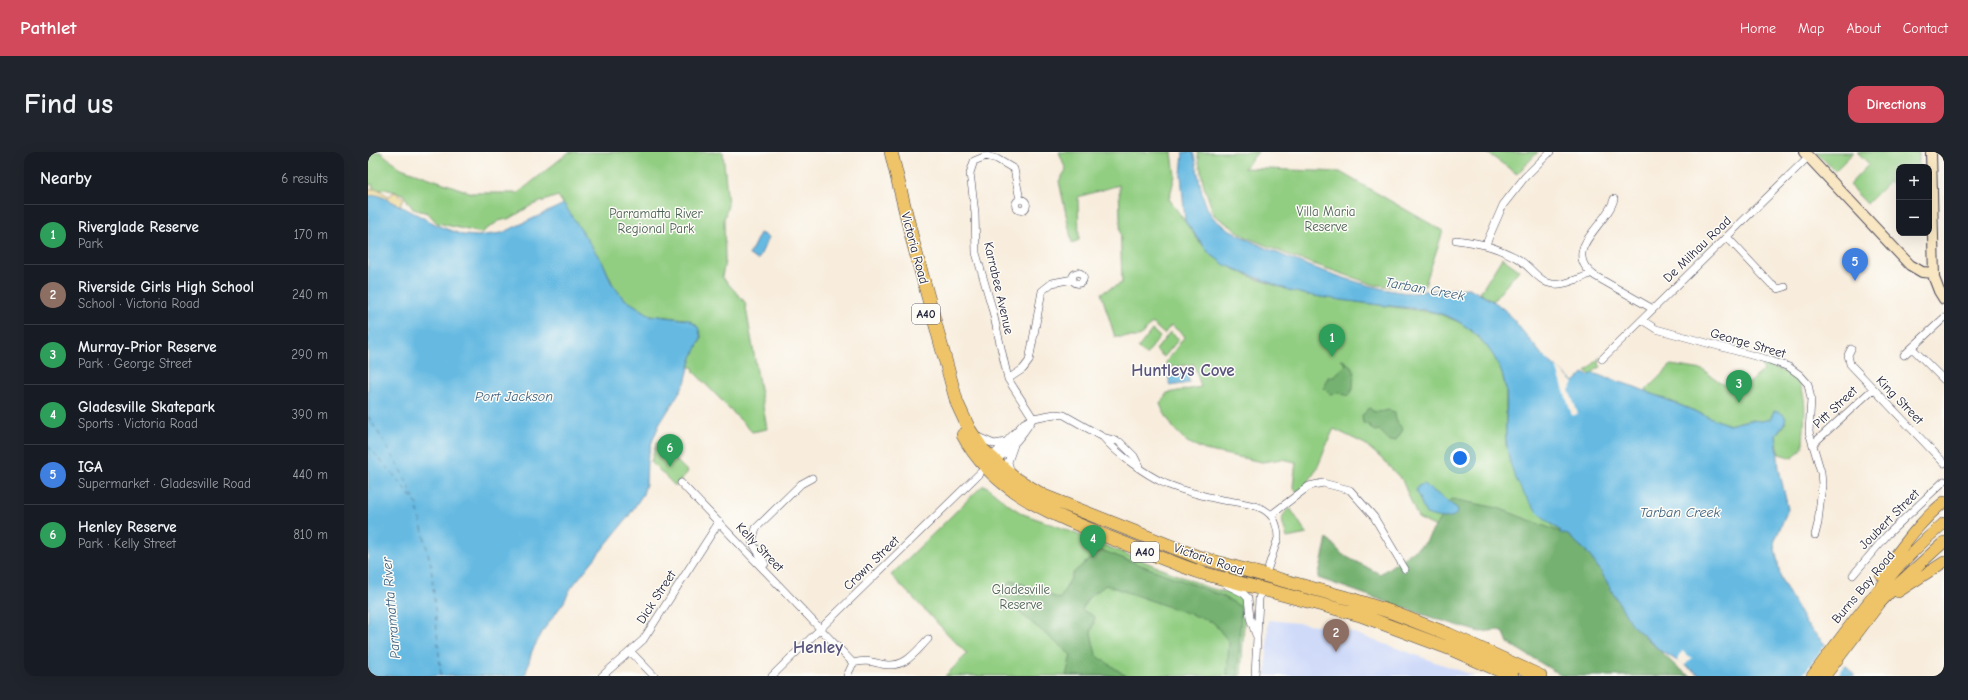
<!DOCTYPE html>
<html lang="en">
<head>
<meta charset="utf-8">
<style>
	body { margin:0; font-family:"Comic Neue",sans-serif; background:#20242c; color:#f1f3f6 }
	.controls { position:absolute; right:12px; top:12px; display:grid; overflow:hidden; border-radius:8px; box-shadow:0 4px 16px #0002 }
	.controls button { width:36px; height:36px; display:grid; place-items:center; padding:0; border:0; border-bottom:1px solid #363941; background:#171b24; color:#f1f3f6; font:20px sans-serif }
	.you { position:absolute; left:1092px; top:306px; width:14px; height:14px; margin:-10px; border:3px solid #fff; border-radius:50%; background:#1a73e8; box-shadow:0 0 0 6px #1a73e833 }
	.badge { display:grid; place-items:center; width:26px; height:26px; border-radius:50%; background:#d1495b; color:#fff; font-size:13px; font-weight:700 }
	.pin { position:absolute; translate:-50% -33px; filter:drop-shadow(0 1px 2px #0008) }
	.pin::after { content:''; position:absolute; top:21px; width:14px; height:12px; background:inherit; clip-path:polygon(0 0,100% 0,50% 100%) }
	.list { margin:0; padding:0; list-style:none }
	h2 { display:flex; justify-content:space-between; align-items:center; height:52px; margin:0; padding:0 16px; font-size:17px }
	h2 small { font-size:13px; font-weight:400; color:#9ea1a6 }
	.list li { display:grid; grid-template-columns:26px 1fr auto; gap:12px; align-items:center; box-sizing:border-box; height:60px; padding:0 16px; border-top:1px solid #363941 }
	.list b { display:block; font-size:15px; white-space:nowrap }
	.list p { margin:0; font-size:13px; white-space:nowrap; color:#9ea1a6 }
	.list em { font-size:13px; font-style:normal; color:#9ea1a6 }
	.map { position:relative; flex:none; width:1576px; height:524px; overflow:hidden; border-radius:12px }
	header { display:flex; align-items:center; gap:24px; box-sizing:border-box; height:56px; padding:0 20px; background:#d1495b; color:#fff }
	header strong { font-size:19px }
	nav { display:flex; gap:22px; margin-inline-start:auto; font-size:14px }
	.intro { display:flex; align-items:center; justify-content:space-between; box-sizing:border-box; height:96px; padding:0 24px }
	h1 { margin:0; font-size:28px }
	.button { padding:10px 18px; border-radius:12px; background:#d1495b; color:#fff; font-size:14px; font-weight:700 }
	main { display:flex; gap:24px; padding:0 24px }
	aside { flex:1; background:#171b24; border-radius:12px; box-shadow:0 4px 16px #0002 }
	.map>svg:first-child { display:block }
	.built { fill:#cfdaf9 }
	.green { fill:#92ce82; stroke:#5a785e }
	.forest { fill:#75b170; stroke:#4c6a56 }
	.sand { fill:#eeda9e; stroke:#887e6c }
	.water { fill:#66bae2; stroke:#446e8e }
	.pier { fill:#f8eddd }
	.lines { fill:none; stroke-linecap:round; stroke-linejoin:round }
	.ferry { stroke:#3d5f7e; stroke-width:1; stroke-dasharray:5 4; stroke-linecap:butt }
	.street-casing { stroke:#424053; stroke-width:8 }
	.secondary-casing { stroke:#424053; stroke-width:12 }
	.primary-casing { stroke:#424053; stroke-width:12 }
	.highway-casing { stroke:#424053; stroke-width:14 }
	.street { stroke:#fff; stroke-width:7 }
	.secondary { stroke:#f9e7c3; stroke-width:10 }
	.primary { stroke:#efc469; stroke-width:11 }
	.highway { stroke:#efc469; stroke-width:13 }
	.labels { text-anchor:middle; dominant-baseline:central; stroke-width:3; stroke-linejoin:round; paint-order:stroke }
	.shield { fill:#fdfcf7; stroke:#646373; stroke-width:1 }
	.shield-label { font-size:12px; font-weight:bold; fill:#22223b }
	.park-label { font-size:13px; fill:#495e54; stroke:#fdfcf7 }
	.street-label { font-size:13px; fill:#22223b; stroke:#fdfcf7 }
	.water-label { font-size:14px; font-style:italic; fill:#3d5f7e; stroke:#fdfcf7 }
	.district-label { font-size:17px; font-weight:bold; fill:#59557e; stroke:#fdfcf7 }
</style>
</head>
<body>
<header>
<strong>Pathlet</strong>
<nav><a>Home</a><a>Map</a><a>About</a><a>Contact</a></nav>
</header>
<div class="intro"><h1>Find us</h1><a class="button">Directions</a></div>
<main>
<aside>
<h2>Nearby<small>6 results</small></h2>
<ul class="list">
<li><span class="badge" style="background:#2e9e5b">1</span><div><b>Riverglade Reserve</b><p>Park</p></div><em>170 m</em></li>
<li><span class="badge" style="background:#8d6e63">2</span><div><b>Riverside Girls High School</b><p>School · Victoria Road</p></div><em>240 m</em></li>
<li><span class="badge" style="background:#2e9e5b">3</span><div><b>Murray-Prior Reserve</b><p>Park · George Street</p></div><em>290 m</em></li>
<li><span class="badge" style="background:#2e9e5b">4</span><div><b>Gladesville Skatepark</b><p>Sports · Victoria Road</p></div><em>390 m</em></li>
<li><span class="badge" style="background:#3f7fe0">5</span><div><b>IGA</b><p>Supermarket · Gladesville Road</p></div><em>440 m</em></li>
<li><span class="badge" style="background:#2e9e5b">6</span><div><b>Henley Reserve</b><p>Park · Kelly Street</p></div><em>810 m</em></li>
</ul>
</aside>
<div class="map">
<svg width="1576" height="524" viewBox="0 0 1576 524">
	<rect width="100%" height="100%" fill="#fdfcf7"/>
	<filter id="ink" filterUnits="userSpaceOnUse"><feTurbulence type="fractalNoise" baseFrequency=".025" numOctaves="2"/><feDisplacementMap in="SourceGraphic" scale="8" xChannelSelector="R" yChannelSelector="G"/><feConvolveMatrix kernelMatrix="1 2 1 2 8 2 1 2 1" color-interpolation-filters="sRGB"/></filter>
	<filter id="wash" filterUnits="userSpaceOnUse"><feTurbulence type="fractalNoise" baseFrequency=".012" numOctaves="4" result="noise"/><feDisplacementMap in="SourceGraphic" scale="16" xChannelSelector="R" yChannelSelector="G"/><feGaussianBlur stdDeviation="0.9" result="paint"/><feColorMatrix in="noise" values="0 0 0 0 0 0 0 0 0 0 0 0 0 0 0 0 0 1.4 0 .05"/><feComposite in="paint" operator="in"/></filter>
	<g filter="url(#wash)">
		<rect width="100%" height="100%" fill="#f8eddd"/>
		<path class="built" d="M900,468L969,475L1107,524H898Z"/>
		<path class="green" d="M0,0H12L33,16L104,41H150L201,0H355L360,53L356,67L357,109L354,125L377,150L399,277L384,280L326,220L325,215H321L326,199L333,188V183L327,172L317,167L282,163L255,146L246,135L236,113L190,44L164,53L143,66L131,69L113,81L69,71L60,61L45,57L35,42L17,37L6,39L4,32L0,34Z
			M691,0H804L807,24L801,47C814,64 827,87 842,101C862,120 912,136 940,143L1069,161L1091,170L1106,181L1124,200L1133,218L1138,237V294L1184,373L1193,379L1190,383L1090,386L1050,366L1034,328L1014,307L997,292L966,277C953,301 952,323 929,340L925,334L928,310L914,307L894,310L837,298L819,290L806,277L795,259L792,252L799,241L833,235L826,212L799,216L798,210L817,184L803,173L796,182L784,171L771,185H747L733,141L754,131L751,33L710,45L711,88L704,91L691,29L698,18Z
			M829,0H890L876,16L972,20L1075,79L1056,136L1052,137L1007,133L925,105L878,85L846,63L836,34Z
			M1118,0H1170L1149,22Z
			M1448,0H1486L1467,19Z
			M1489,0H1551V15H1531V40L1521,30L1499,52L1481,33L1501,12Z
			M1134,106L1151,118L1125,149L1112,141Z
			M784,178L792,185L778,203L770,196Z
			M802,180L811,187L796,205L788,198Z
			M1233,204L1231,212L1233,215L1228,217L1223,224L1218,219Z
			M1391,210L1425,223C1443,239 1435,273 1435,295L1425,306L1411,302L1408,283L1418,270L1402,267L1395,269L1381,268L1361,273L1277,239L1303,213L1335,218L1369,242L1396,218Z
			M289,289L320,320L307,334L283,310Z
			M614,334H618L641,353L655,362L689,374L841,436L868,443L873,446L877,454L873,524H577L599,502L523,423Z
			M922,356L939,382L919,386C916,372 909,366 922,356Z"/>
		<path class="forest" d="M973,207L983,214L986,220L985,236L980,244L972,241L962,242L956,236L960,225H965L978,213Z
			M1002,256L1004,259C1010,260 1015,260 1020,258L1027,260L1028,268L1035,278L1028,288L1022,289L1011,278L1007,279L1002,276L1001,273L995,271L994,263L998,260L999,257Z
			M1084,347L1130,356L1200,383L1218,399L1232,418L1263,472L1311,517L1323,524H1194L1140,491L1136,481L1130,478L1112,480L1065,466L950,426L959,386L975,403L1012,422L1057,391Z
			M733,398L855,444L873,455L870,524H859L861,490L845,470L738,433L720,446L714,458L727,465L723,481L728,503L758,524H698L703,503L629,442L644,428L692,447L706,420Z"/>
		<path class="sand" d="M0,37H10L20,44L27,40L36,46L32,54L19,47L0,44Z"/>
		<path class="water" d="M815,0H825C831,18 832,49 844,64C863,89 1030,153 1056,139L1101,136L1128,151L1139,160L1175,204L1206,230L1215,221L1221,224L1224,221L1267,235L1361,273L1381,268L1395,269L1402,267L1406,259C1427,263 1414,273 1408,283L1411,317L1420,357L1406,391L1413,427L1438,472L1487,524H1334L1293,499L1263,472L1232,418L1218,399L1200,383L1192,381L1193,379C1164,361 1143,328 1139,295C1136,276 1140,257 1138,238C1134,210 1115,184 1091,170C1068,156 1038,156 1012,153C988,150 964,147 940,143L923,139L857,113L841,101L817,69L813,23Z
			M9,43L19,47L73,75L95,83L109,84L134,81L196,52L236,113L243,130L255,146L282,163L321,168L330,175L333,186L323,208L317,231L291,273L284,290L279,308L278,332L275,342L260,365L203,436L196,450L176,477L164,499L157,524H0V44Z
			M392,81L401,85L390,108L381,103Z
			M800,219H820L821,231L802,234Z
			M1056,332L1090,357L1089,362C1079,369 1068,365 1058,362L1048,339L1050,334Z"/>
		<path class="pier" d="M1188,214L1206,231L1201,238L1210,262L1204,264Z
			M1459,491L1479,511L1469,524H1434Z
			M1314,499L1324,506L1316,514L1309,509Z"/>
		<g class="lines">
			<path class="ferry" d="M0,264L35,321L47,349
				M0,294L25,322L48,351L63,413L73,524"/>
		</g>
	</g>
	<g filter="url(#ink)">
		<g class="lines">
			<g class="street-casing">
				<path id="street" d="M1246,47C1239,74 1191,98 1227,124L1285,157
					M647.5 53a5.5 5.5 0 1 1 11 0a5.5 5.5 0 1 1-11 0Z
					M652,48L646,17L629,7L618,4L606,9L602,21L607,61L608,101L624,156L638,218L640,227L665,266
					M1359,85L1403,132L1410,137L1417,135
					M1088,88C1112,91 1125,94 1147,105C1169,117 1172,141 1204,129C1210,127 1218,125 1223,121
					M1118,92L1135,53L1157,25L1182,0
					M704.5 126a5.5 5.5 0 1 1 11 0a5.5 5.5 0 1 1-11 0Z
					M1274,168L1288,177L1401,208L1421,215L1432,223L1440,232L1443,247L1441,280L1453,320L1454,333L1450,371L1447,383
					M1544,196L1576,228
					M1483,197L1480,203L1482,212L1576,311
					M1536,203L1576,166
					M1234,207L1440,5
					M640,227L655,217L661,209L674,139L684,131L705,127
					M610,285L626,292L638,290
					M735,285C750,303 777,322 798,332C816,339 835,344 854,348C879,352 910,351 910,386L897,425
					M1445,292L1505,237
					M621,308L656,271L665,266L687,262L696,263L735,285L752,290L766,304L771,314
					M643,321L640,310L646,293
					M313,331L485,511
					M903,363L941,334L955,331L982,338L1006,365L1037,417
					M397,412L384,390L388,376L433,332L444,326
					M1485,423L1520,382L1576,329
					M859,433L875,441L880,446L882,466L888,483
					M263,500L286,524
					M485,511C495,508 502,509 513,512C536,517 545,503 560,487
					M234,524L275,488L351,370
					M404,524L618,315C636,305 654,285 665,266
					M479,524L485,511
					M887,524L891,447L894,435"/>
			</g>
			<g class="secondary-casing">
				<path id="secondary" d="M1436,0L1542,113L1554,120L1566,121
					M1563,0L1566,126L1571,139L1576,147"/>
			</g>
			<g class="primary-casing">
				<path id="primary" d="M1513,423C1532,398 1551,370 1576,350
					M1530,440L1576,410
					M1444,524C1486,468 1522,417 1576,371
					M1457,524L1512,451L1530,432L1576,390"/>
			</g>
			<g class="highway-casing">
				<path id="highway" d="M523,0L545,90L589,251L601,277L615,298L645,325L676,344L830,405L983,447L1023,460L1080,482L1172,524
					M595,283C626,341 683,361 740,385C771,397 802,410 834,421L992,463L1083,497L1144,524"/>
			</g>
			<use href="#street" class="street"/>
			<use href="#secondary" class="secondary"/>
			<use href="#primary" class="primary"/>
			<use href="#highway" class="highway"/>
		</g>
	</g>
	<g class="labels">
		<g class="shield">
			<rect x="544" y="152" width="28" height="20" rx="3"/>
			<rect x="763" y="390" width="28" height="20" rx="3"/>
		</g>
		<g class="shield-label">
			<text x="558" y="162">A40</text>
			<text x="777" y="400">A40</text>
		</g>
		<g class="park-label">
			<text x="958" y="59">Villa Maria<tspan x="958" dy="15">Reserve</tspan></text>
			<text x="288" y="61">Parramatta River<tspan x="288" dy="15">Regional Park</tspan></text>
			<text x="653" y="437">Gladesville<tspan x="653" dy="15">Reserve</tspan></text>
		</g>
		<g class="street-label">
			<text transform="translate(547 96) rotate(75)">Victoria Road</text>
			<text transform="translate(1329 97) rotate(-44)">De Milhau Road</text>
			<text transform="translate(631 136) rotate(77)">Karrabee Avenue</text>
			<text transform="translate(1380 191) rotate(16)">George Street</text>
			<text transform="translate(1532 248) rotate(46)">King Street</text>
			<text transform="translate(1467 255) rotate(-43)">Pitt Street</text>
			<text transform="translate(1521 367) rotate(-45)">Joubert Street</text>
			<text transform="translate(392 395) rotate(46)">Kelly Street</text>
			<text transform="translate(841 407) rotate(19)">Victoria Road</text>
			<text transform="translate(503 411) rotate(-44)">Crown Street</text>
			<text transform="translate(1495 435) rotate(-50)">Burns Bay Road</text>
			<text transform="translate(288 445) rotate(-57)">Dick Street</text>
		</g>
		<g class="water-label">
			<text transform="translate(1057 137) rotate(10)">Tarban Creek</text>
			<text x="146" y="244">Port Jackson</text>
			<text x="1312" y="360">Tarban Creek</text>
			<text transform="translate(23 456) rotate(-95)">Parramatta River</text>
		</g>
		<g class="district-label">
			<text x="815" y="218">Huntleys Cove</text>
			<text x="450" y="495">Henley</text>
		</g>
	</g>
</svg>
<div class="controls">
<button>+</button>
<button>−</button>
</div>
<div class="you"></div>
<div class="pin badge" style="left:964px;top:205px;background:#2e9e5b">1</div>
<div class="pin badge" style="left:968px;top:500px;background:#8d6e63">2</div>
<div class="pin badge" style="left:1371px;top:251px;background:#2e9e5b">3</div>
<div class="pin badge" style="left:725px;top:406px;background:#2e9e5b">4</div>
<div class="pin badge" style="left:1487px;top:129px;background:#3f7fe0">5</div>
<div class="pin badge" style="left:302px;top:315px;background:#2e9e5b">6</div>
</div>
</main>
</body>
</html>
